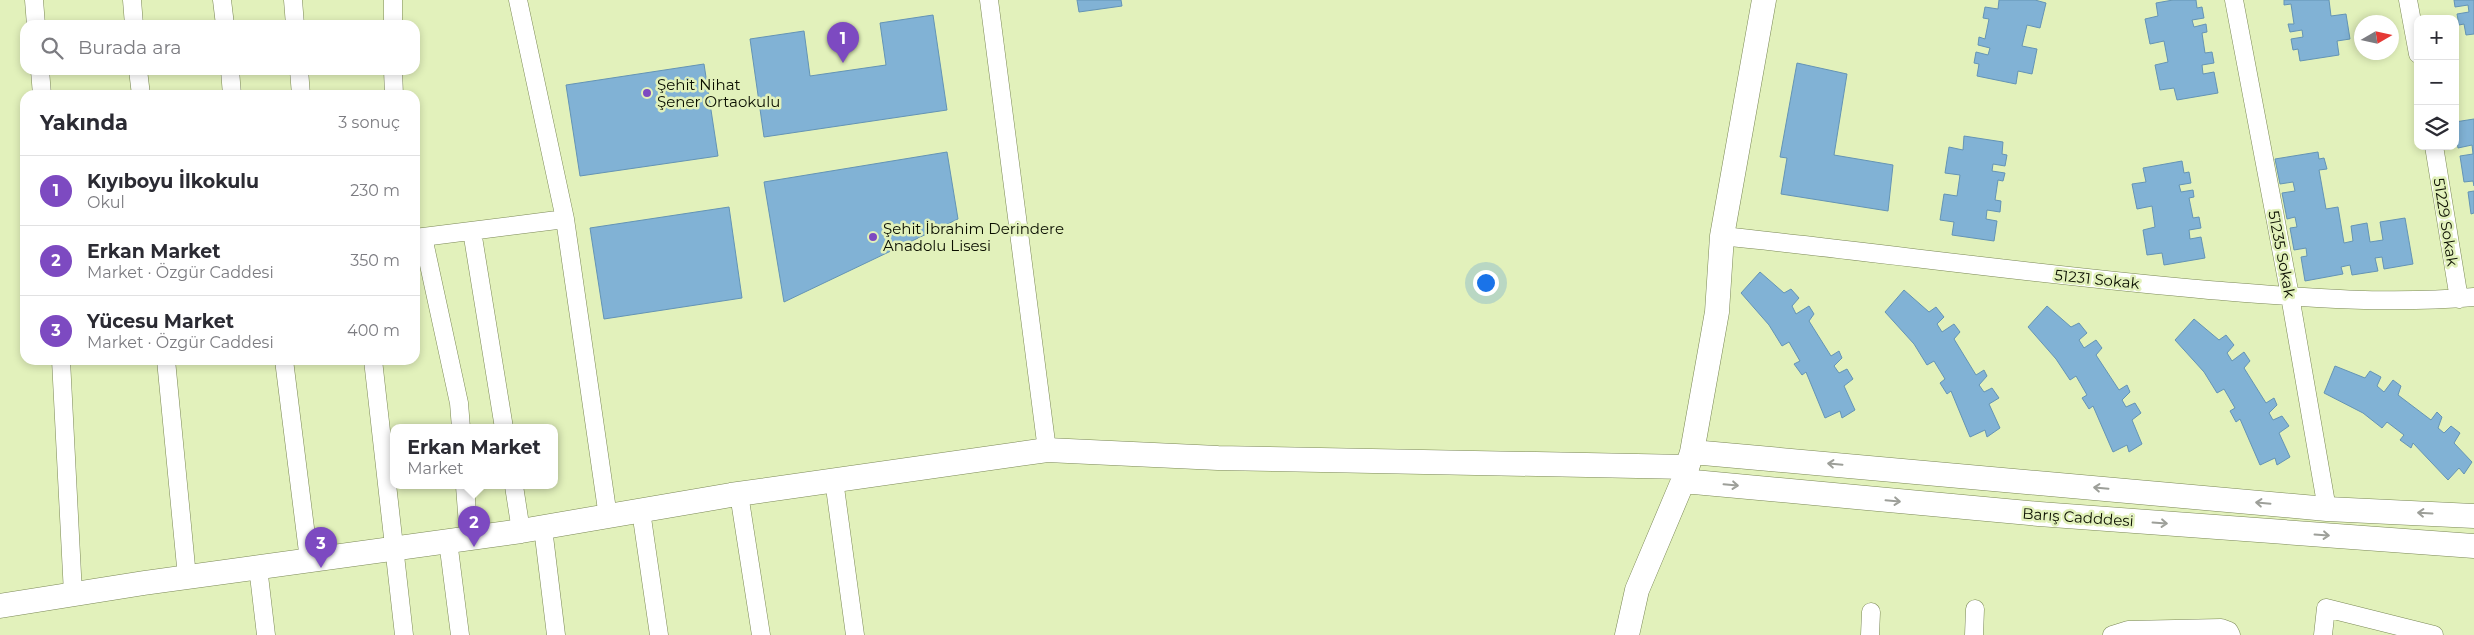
<!DOCTYPE html>
<html lang="tr">
<head>
<meta charset="utf-8">
<style>
	body { margin:0; font-family:Montserrat,sans-serif; background:#f7f7f7; color:#2b2b33 }
	.controls { position:absolute; right:15px; top:15px; display:grid; overflow:hidden; border-radius:10px; box-shadow:0 2px 8px #0003 }
	.controls button { width:45px; height:45px; display:grid; place-items:center; padding:0; border:0; border-bottom:1px solid #e1e1e2; background:#fff; color:#2b2b33; font:25px sans-serif }
	.compass { position:absolute; left:2354px; top:15px; width:45px; height:45px; border-radius:50%; background:#fff; box-shadow:0 2px 8px #0003; rotate:81deg }
	.you { position:absolute; left:1485px; top:282px; width:18px; height:18px; margin:-12px; border:4px solid #fff; border-radius:50%; background:#1a73e8; box-shadow:0 0 0 8px #1a73e833 }
	.badge { display:grid; place-items:center; width:32px; height:32px; border-radius:50%; background:#7d4ac1; color:#fff; font-size:16px; font-weight:700 }
	.pin { position:absolute; translate:-50% -41px; filter:drop-shadow(0 1px 2px #0008) }
	.pin::after { content:''; position:absolute; top:26px; width:18px; height:15px; background:inherit; clip-path:polygon(0 0,100% 0,50% 100%) }
	.popup { position:absolute; left:390px; top:424px; width:168px; height:65px; box-sizing:border-box; display:grid; place-content:center; border-radius:10px; background:#fff; filter:drop-shadow(0 1px 4px #0005); font-size:16px; white-space:nowrap; color:#7c7c81 }
	.popup b { font-size:19px; color:#2b2b33 }
	.popup::after { content:''; position:absolute; left:50%; top:100%; margin-left:-10px; border:10px solid transparent; border-top-color:#fff }
	.list { margin:0; padding:0; list-style:none }
	h2 { display:flex; justify-content:space-between; align-items:center; height:65px; margin:0; padding:0 20px; font-size:21px }
	h2 small { font-size:16px; font-weight:400; color:#7c7c81 }
	.list li { display:grid; grid-template-columns:32px 1fr auto; gap:15px; align-items:center; box-sizing:border-box; height:70px; padding:0 20px; border-top:1px solid #e1e1e2 }
	.list b { display:block; font-size:19px; white-space:nowrap }
	.list p { margin:0; font-size:16px; white-space:nowrap; color:#7c7c81 }
	.list em { font-size:16px; font-style:normal; color:#7c7c81 }
	.icon { flex:none; width:28px; height:28px; fill:none; stroke:currentColor; stroke-width:2; stroke-linecap:round; stroke-linejoin:round }
	.map { position:relative; flex:none; width:2474px; height:635px; overflow:hidden }
	.search { position:absolute; background:#fff; box-shadow:0 2px 8px #0003; left:20px; top:20px; width:400px; height:55px; display:flex; align-items:center; gap:12px; box-sizing:border-box; padding:0 18px; border-radius:15px; color:#7c7c81; font-size:19px }
	.panel { position:absolute; background:#fff; box-shadow:0 2px 8px #0003; left:20px; top:90px; width:400px; height:275px; border-radius:15px }
	.map>svg:first-child { display:block }
	.building { fill:#81b2d5; stroke:#6494b5 }
	.lines { fill:none; stroke-linecap:round; stroke-linejoin:round }
	.minor-casing { stroke:#7b8856; stroke-width:19 }
	.secondary-casing { stroke:#7b8856; stroke-width:25 }
	.minor { stroke:#fff; stroke-width:18 }
	.secondary { stroke:#fff; stroke-width:24 }
	.oneway { stroke:#9d9f99 }
	.poi-dot { fill:#7d4ac1; stroke:#e2f1bb; stroke-width:2 }
	.labels { text-anchor:middle; dominant-baseline:central; stroke-width:5; stroke-linejoin:round; paint-order:stroke }
	.poi-label { font-size:15px; fill:#0b0f00; stroke:#e2f1bb; text-anchor:start }
	.street-label { font-size:15px; fill:#0b0f00; stroke:#e2f1bb }
</style>
</head>
<body>
<div class="map">
<svg width="2474" height="635" viewBox="0 0 2474 635">
	<rect width="100%" height="100%" fill="#e2f1bb"/>
	<path class="building" d="M1077,0H1121L1122,6L1079,12Z
		M1999,0H2035L2046,3L2040,28L2027,25L2022,46L2037,49L2032,74L2018,71L2016,84L1977,76L1979,64L1974,63L1976,52L1988,55L1990,48L1978,45L1979,37L1985,39L1989,19L1983,18L1985,7L1998,9Z
		M2173,0H2196L2197,8L2202,7L2204,18L2192,20L2194,27L2206,24L2207,32L2202,33L2205,53L2212,52L2214,63L2202,65L2203,74L2214,72L2218,93L2177,100L2174,88L2160,90L2155,65L2168,62L2164,41L2150,44L2145,19L2158,16L2156,3Z
		M2284,0H2329L2331,16L2346,14L2350,39L2337,41L2339,55L2300,61L2298,49L2293,50L2291,39L2303,37L2302,30L2290,32L2288,24H2294L2291,4L2284,5Z
		M2454,0H2474V34L2466,35L2464,24L2459,25L2457,14L2469,12L2468,5L2455,7Z
		M933,15L947,110L764,137L750,39L804,31L810,76L886,65L880,23Z
		M1797,63L1847,74L1834,155L1893,165L1888,211L1781,194L1787,158L1780,157Z
		M704,64L718,156L580,176L566,85Z
		M2474,119V186L2473,181L2464,182L2460,156L2473,154L2472,145L2458,148L2455,129V122Z
		M1964,136L2003,142L2002,154L2007,155L2005,166L1993,164L1992,171L2005,173L2003,181L1998,180L1995,200L2001,201L2000,212L1987,210L1986,219L1997,221L1994,241L1952,235L1954,222L1940,220L1944,194L1957,196L1960,175L1945,173L1949,147L1963,150Z
		M947,152L958,219L784,302L764,182Z
		M2318,152L2319,159L2324,158L2327,169L2319,170L2326,209L2338,207L2344,243L2353,241L2351,226L2367,223L2370,242L2383,240L2380,222L2405,218L2413,264L2384,269L2382,257L2375,258L2378,271L2352,275L2350,265L2341,267L2343,274L2305,281L2301,257L2307,256L2306,248L2294,250L2290,228L2297,227L2295,217L2287,219L2282,193L2295,191L2293,182L2280,184L2275,159Z
		M2182,161L2184,173L2189,172L2191,183L2179,185L2181,192L2193,190L2194,197L2189,198L2193,218L2199,217L2201,228L2189,230L2190,239L2201,237L2205,258L2164,265L2162,253L2147,255L2143,230L2155,227L2152,206L2137,209L2132,184L2146,182L2143,168Z
		M2474,191V213L2471,214L2468,192Z
		M729,207L742,298L604,319L590,228Z
		M1760,272L1784,293L1791,289L1799,298L1792,306L1796,314L1809,306L1814,314L1809,321L1831,356L1839,351L1842,358L1834,366L1839,373L1847,369L1853,379L1844,386L1855,410L1842,418L1840,411L1825,418L1806,372L1802,375L1794,364L1800,361L1789,342L1782,346L1769,325L1741,293Z
		M1904,290L1929,312L1936,307L1944,317L1937,324L1942,332L1954,324L1960,332L1954,339L1976,375L1984,370L1987,376L1979,385L1984,392L1992,388L1999,398L1989,404L2000,428L1987,437L1985,430L1970,437L1951,391L1947,394L1940,383L1945,379L1934,361L1927,365L1914,344L1885,312Z
		M2047,306L2071,327L2079,323L2087,333L2079,340L2084,348L2096,340L2102,348L2096,355L2119,390L2127,385L2130,392L2122,400L2126,407L2135,403L2141,413L2132,420L2142,444L2129,452L2127,445L2113,452L2093,406L2089,409L2082,398L2087,395L2076,376L2070,380L2056,359L2028,327Z
		M2194,319L2219,340L2226,335L2234,345L2227,353L2232,361L2244,352L2250,361L2244,368L2266,403L2274,398L2277,405L2269,413L2273,420L2282,416L2289,426L2279,433L2290,457L2277,465L2275,458L2260,465L2240,419L2236,422L2230,411L2235,408L2224,389L2217,393L2204,372L2175,340Z
		M2335,366L2365,378L2370,371L2381,377L2377,386L2384,392L2393,380L2401,386L2398,395L2431,420L2437,412L2442,417L2438,428L2444,433L2451,426L2460,433L2454,443L2472,462L2464,474L2459,468L2448,480L2413,443L2411,448L2400,440L2404,435L2387,422L2382,428L2363,413L2324,393Z"/>
	<g class="lines">
		<g class="minor-casing">
			<path id="minor" d="M34,0L36,25
				M132,0L134,25
				M222,0L225,25
				M293,0L295,25
				M393,0V25
				M518,0L565,219L608,517
				M989,0L1047,450
				M2234,0L2290,296L2327,509
				M2408,0L2418,54
				M40,70L42,95
				M138,70L141,95
				M230,70L232,95
				M299,70L301,95
				M393,70L394,95
				M2434,146L2459,299
				M472,231L504,428
				M1722,236C1884,253 2046,276 2209,290C2297,297 2385,305 2474,297
				M423,237L459,403L461,428
				M415,238L565,219
				M61,360L73,594
				M166,360L187,577
				M284,360L309,560
				M373,360L404,635
				M834,480L855,635
				M465,486L469,539
				M514,486L521,531
				M739,494L761,635
				M641,511L659,635
				M543,528L556,635
				M448,541L460,635
				M258,567L266,635
				M1870,635L1871,612
				M1974,635L1975,609
				M2112,635L2128,630L2221,628L2229,631L2231,635
				M2323,635L2326,608L2434,635"/>
		</g>
		<g class="secondary-casing">
			<path id="secondary" d="M1692,452L2327,509L2474,516
				M1683,481L2039,514L2474,546
				M0,606L144,583L521,531L731,495L1047,450L1218,458L1687,467
				M1627,635L1637,590L1683,481L1692,452L1717,312L1722,236L1764,0"/>
		</g>
		<use href="#minor" class="minor"/>
		<use href="#secondary" class="secondary"/>
	</g>
	<defs><path id="oneway-shaft" d="M-6 0H5M1.5-3L5.5 0L1.5 3" fill="none" stroke-width="1.6" stroke-linecap="round" stroke-linejoin="round" transform="scale(1.25)"/></defs>
	<g class="oneway">
		<use href="#oneway-shaft" transform="translate(1835 464) rotate(-175)"/>
		<use href="#oneway-shaft" transform="translate(1731 485) rotate(5)"/>
		<use href="#oneway-shaft" transform="translate(2101 488) rotate(-175)"/>
		<use href="#oneway-shaft" transform="translate(1893 501) rotate(5)"/>
		<use href="#oneway-shaft" transform="translate(2263 503) rotate(-175)"/>
		<use href="#oneway-shaft" transform="translate(2425 513) rotate(-177)"/>
		<use href="#oneway-shaft" transform="translate(2160 523) rotate(4)"/>
		<use href="#oneway-shaft" transform="translate(2322 535) rotate(4)"/>
	</g>
	<g class="poi-dot">
		<circle cx="647" cy="93" r="5"/>
		<circle cx="873" cy="237" r="5"/>
	</g>
	<g class="labels">
		<g class="poi-label">
			<text x="657" y="84">Şehit Nihat<tspan x="657" dy="17">Şener Ortaokulu</tspan></text>
			<text x="883" y="228">Şehit İbrahim Derindere<tspan x="883" dy="17">Anadolu Lisesi</tspan></text>
		</g>
		<g class="street-label">
			<text transform="translate(2446 222) rotate(81)">51229 Sokak</text>
			<text transform="translate(2282 254) rotate(79)">51235 Sokak</text>
			<text transform="translate(2097 279) rotate(6)">51231 Sokak</text>
			<text transform="translate(2078 517) rotate(4)">Barış Cadddesi</text>
		</g>
	</g>
</svg>
<div class="controls">
<button>+</button>
<button>−</button>
<button><svg class="icon" aria-label="layers" viewBox="0 0 24 24"><path d="M12 4l9 5-9 5-9-5zM3 14l9 5 9-5"/></svg></button>
</div>
<svg class="compass" viewBox="-18 -18 36 36"><path d="M0-13l5 13h-10z" fill="#e53935"/><path d="M0 13l5-13h-10z" fill="#7c7c81"/></svg>
<div class="you"></div>
<div class="pin badge" style="left:843px;top:63px">1</div>
<div class="pin badge" style="left:474px;top:547px">2</div>
<div class="popup"><b>Erkan Market</b>Market</div>
<div class="pin badge" style="left:321px;top:568px">3</div>
<div class="search"><svg class="icon" aria-label="search" viewBox="0 0 24 24"><circle cx="10" cy="10" r="6"/><path d="M15 15l6 6"/></svg>Burada ara</div>
<section class="panel">
<h2>Yakında<small>3 sonuç</small></h2>
<ul class="list">
<li><span class="badge">1</span><div><b>Kıyıboyu İlkokulu</b><p>Okul</p></div><em>230 m</em></li>
<li><span class="badge">2</span><div><b>Erkan Market</b><p>Market · Özgür Caddesi</p></div><em>350 m</em></li>
<li><span class="badge">3</span><div><b>Yücesu Market</b><p>Market · Özgür Caddesi</p></div><em>400 m</em></li>
</ul>
</section>
</div>
</body>
</html>
